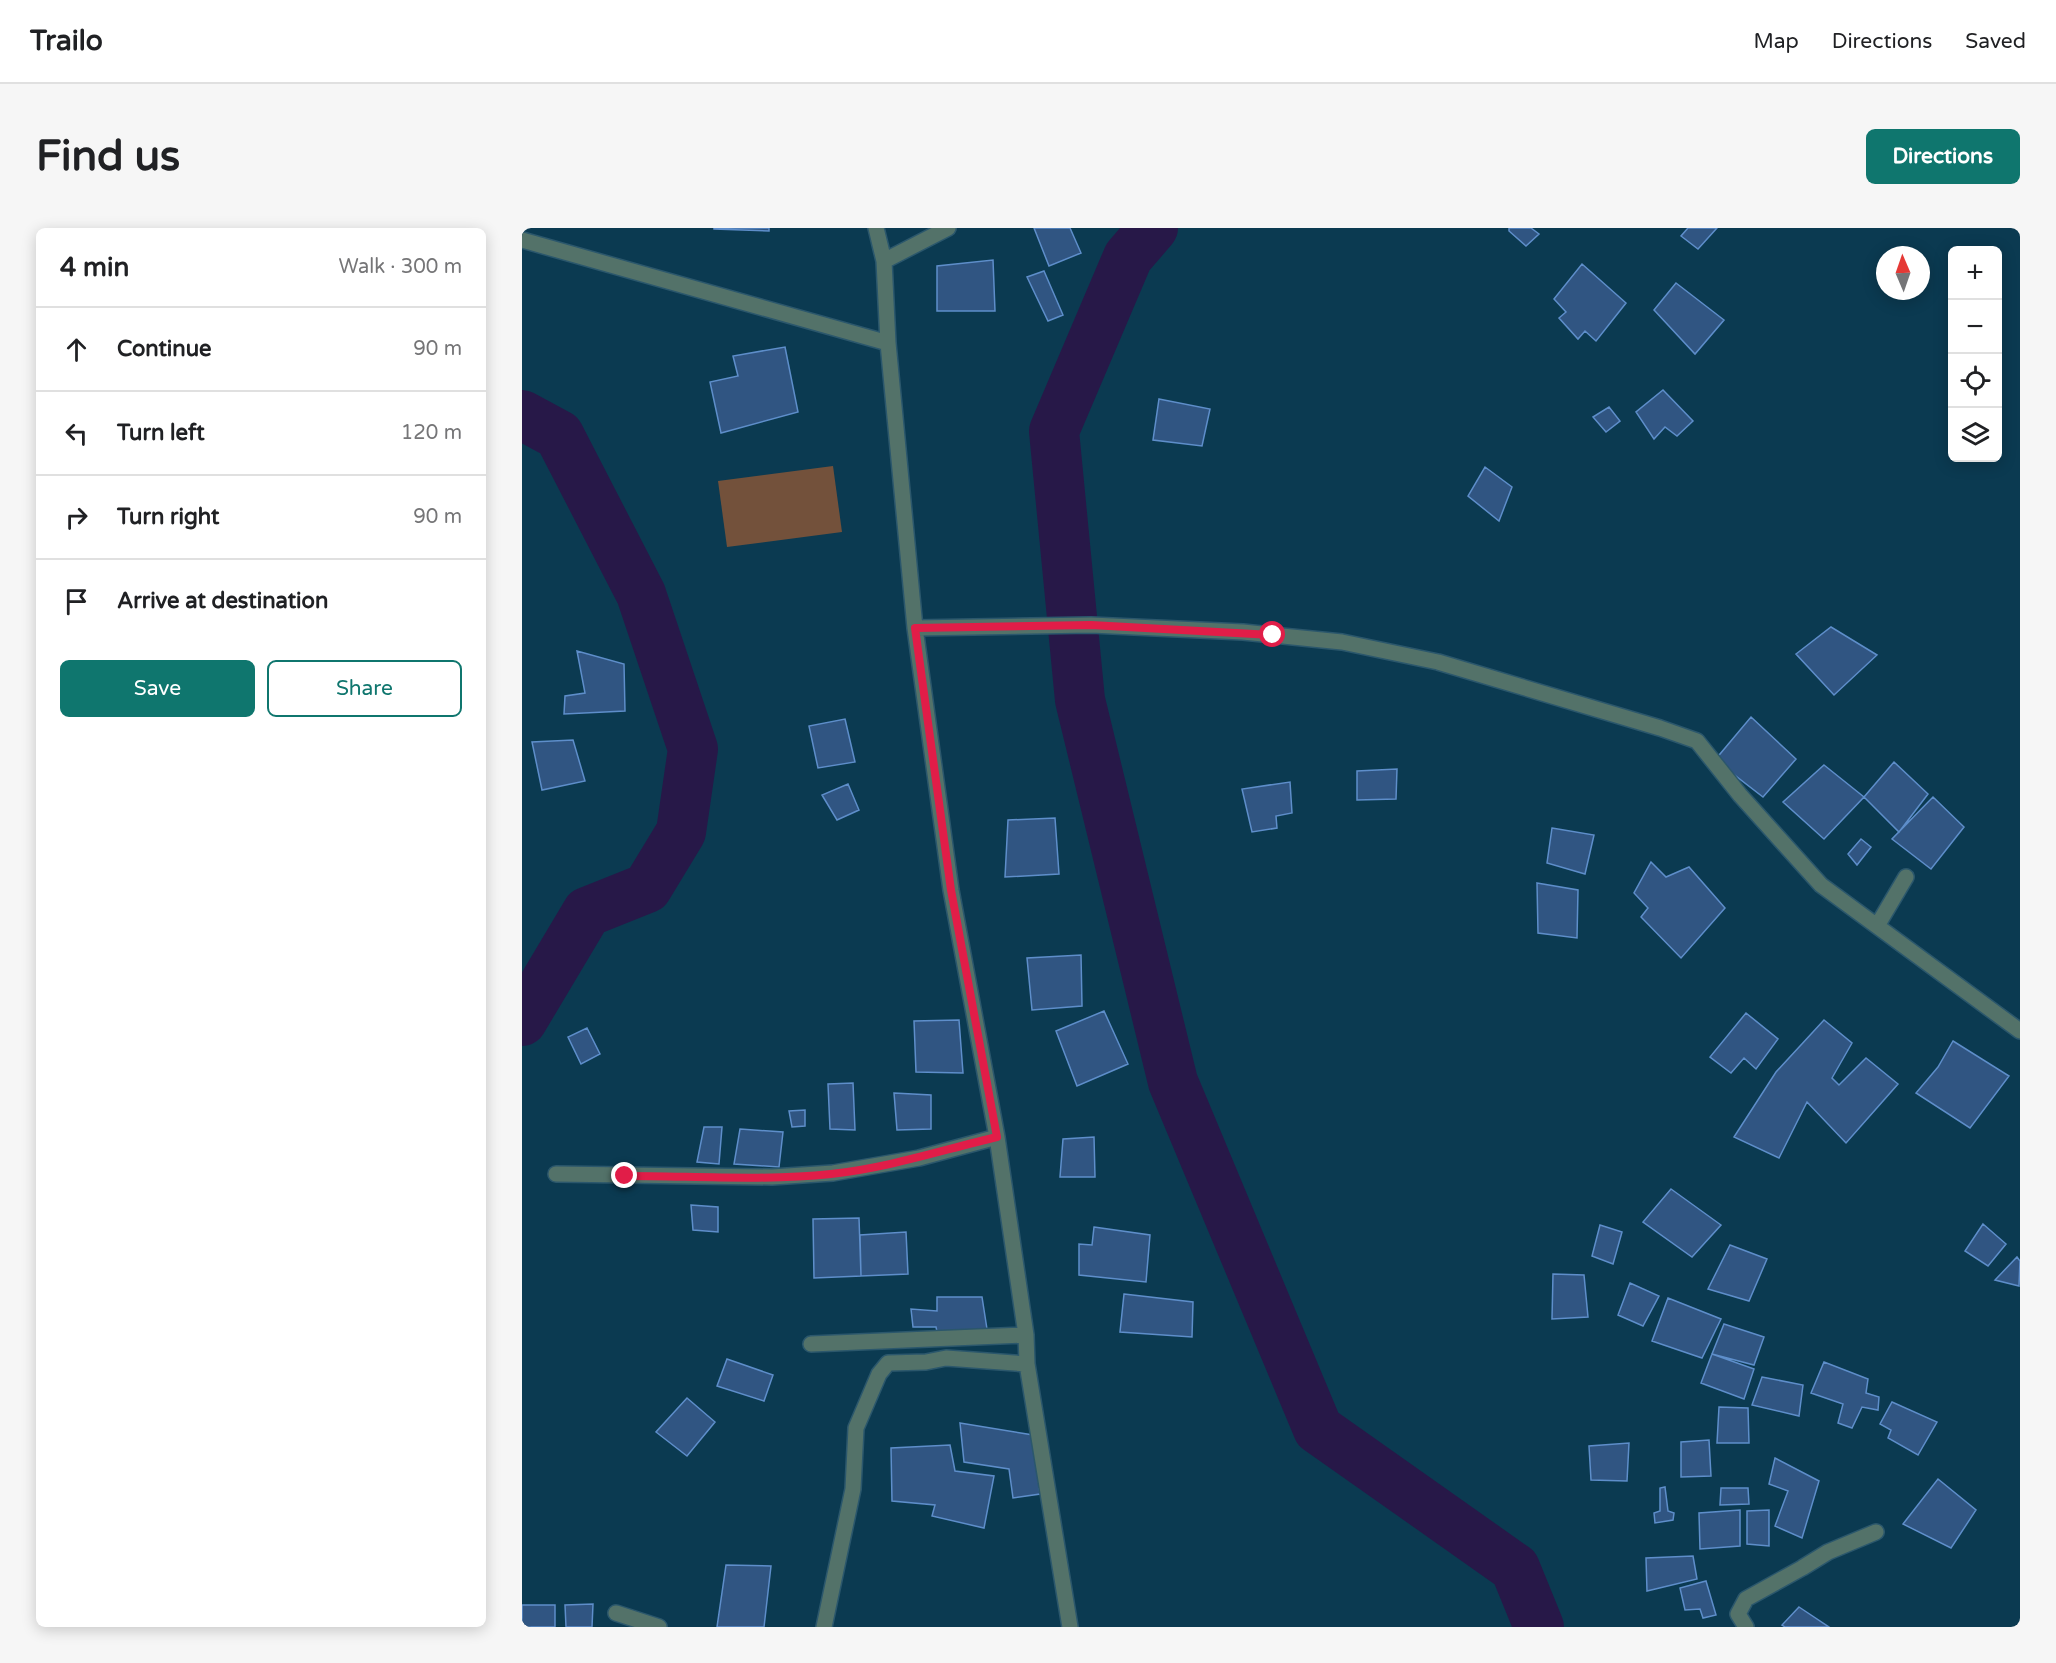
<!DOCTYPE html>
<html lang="en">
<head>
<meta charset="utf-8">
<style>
	body { margin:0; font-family:"Varela Round",sans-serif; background:#f6f6f6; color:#202124 }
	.controls { position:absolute; right:18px; top:18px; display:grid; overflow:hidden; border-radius:9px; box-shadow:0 3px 15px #0003 }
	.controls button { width:54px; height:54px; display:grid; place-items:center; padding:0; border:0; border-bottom:2px solid #e0e0e0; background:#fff; color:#202124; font:30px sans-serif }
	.compass { position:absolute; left:1354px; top:18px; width:54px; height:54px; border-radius:50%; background:#fff; box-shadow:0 3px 15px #0003; rotate:358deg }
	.stop { position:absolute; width:18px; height:18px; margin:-14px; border:4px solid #e11d48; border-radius:50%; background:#fff }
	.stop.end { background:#e11d48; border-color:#fff; box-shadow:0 2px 6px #0008 }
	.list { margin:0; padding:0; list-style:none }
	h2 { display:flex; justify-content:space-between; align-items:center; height:78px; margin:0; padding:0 24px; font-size:26px }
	h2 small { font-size:20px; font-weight:400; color:#757577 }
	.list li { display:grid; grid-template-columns:39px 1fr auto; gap:18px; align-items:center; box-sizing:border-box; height:84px; padding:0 24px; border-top:2px solid #e0e0e0 }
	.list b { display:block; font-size:22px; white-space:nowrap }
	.list em { font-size:20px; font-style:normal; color:#757577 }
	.actions { display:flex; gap:12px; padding:18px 24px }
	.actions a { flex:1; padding:14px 0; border:2px solid #0f766e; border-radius:9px; text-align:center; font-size:21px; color:#0f766e }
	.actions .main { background:#0f766e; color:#fff }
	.icon { flex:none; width:33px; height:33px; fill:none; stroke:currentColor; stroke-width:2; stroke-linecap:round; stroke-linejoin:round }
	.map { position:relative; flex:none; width:1498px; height:1399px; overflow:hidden; border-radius:9px }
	header { display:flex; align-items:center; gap:36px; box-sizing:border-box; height:84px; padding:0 30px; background:#fff; border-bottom:2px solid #e0e0e0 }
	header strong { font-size:28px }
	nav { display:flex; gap:33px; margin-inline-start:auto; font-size:21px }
	.intro { display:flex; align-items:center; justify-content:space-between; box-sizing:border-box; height:144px; padding:0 36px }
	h1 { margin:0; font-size:42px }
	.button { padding:15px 27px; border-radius:9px; background:#0f766e; color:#fff; font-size:21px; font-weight:700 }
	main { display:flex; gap:36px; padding:0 36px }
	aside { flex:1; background:#fff; border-radius:9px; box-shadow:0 3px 15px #0003 }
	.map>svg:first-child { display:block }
	.green { fill:#73513b }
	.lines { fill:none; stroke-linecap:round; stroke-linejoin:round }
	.river { stroke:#271848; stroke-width:50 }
	.building { fill:#305582; stroke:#5e8eca; stroke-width:1.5 }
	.minor-casing { stroke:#2b576c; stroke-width:18 }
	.minor { stroke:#537269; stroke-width:15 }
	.route { stroke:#e11d48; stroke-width:8 }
</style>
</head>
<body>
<header>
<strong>Trailo</strong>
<nav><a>Map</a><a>Directions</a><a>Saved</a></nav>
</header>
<div class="intro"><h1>Find us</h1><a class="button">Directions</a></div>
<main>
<aside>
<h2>4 min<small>Walk · 300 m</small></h2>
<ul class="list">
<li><svg class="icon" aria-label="ahead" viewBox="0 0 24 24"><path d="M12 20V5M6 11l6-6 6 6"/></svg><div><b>Continue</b></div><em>90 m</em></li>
<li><svg class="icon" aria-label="left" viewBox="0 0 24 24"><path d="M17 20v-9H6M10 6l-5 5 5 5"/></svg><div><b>Turn left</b></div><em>120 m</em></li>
<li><svg class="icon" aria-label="right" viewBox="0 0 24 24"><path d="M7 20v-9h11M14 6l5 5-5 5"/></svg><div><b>Turn right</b></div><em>90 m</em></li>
<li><svg class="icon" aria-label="arrive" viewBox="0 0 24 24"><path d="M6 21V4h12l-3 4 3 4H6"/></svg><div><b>Arrive at destination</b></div></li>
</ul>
<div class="actions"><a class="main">Save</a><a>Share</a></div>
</aside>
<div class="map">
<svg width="1498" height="1399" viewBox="0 0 1498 1399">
	<rect width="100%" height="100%" fill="#0b3a51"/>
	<path class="green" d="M311,238L320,304L205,319L196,253Z"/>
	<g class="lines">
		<path class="river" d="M631,0L606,29L532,203L558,472L651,854L796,1201L993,1340L1017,1399
			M0,187L37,207L119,366L171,521L159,604L125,660L65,684L0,793"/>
	</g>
	<path class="building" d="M192,0H247V3L192,1Z
		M512,0H548L559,25L527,38Z
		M987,0H1009L1017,6L1004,18L987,3Z
		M1166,0H1195L1176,21L1159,8Z
		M471,32L473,83H415V38Z
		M1060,36L1104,75L1074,113L1063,103L1056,111L1037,90L1044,84L1032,71Z
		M522,43L541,87L526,93L505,49Z
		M1154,55L1202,92L1173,126L1132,82Z
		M263,119L276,184L199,205L188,154L216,148L211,128Z
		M1141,162L1171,193L1155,208L1143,199L1132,211L1114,184Z
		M637,171L688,181L680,218L631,212Z
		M1087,179L1098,193L1084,204L1071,189Z
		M963,239L990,259L977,293L946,268Z
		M1309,399L1355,427L1312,467L1274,426Z
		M55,423L102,436L103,483L42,486L43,468L63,465Z
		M1229,489L1274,531L1241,569L1193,532Z
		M323,491L333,534L296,540L287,498Z
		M51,512L63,553L20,562L10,514Z
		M1372,534L1406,566L1377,604L1342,569Z
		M1302,537L1342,569L1302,611L1261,574Z
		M875,541L874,571L835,572V543Z
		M768,554L770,585L754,588L755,600L730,604L720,561Z
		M326,556L337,582L315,592L300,567Z
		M1411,569L1442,599L1409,641L1370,611Z
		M533,590L537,646L483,649L486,592Z
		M1030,600L1072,607L1063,646L1025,635Z
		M1339,611L1349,619L1335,637L1326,626Z
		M1129,634L1144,649L1167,639L1203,680L1159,730L1119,689L1126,680L1112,665Z
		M1015,655L1056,662L1055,710L1016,705Z
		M559,727L560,778L510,782L505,730Z
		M582,783L606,836L555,858L534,803Z
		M1224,785L1256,811L1234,841L1222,830L1209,845L1188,829Z
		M437,792L441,845L394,844L392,793Z
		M1302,792L1330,815L1310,850L1317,857L1344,830L1376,856L1324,915L1285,874L1257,930L1212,909L1254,844Z
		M65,800L78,826L59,836L46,809Z
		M1431,813L1487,848L1448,900L1394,865L1416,839Z
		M331,855L333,902L308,901L306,856Z
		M372,865L409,867V901L375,902Z
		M283,882V898L270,899L267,883Z
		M182,899H200L197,936L175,934Z
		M218,901L261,904L257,939L212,936Z
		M572,909L573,949H538L541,911Z
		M1149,961L1199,997L1170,1029L1121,994Z
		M169,977L196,979V1004L171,1002Z
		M337,990L339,1048L292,1050L291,991Z
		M1461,996L1484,1016L1466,1038L1443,1023Z
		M1078,997L1100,1004L1091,1036L1070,1028Z
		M572,999L628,1007L624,1054L557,1047V1016L570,1017Z
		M384,1004L386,1046L339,1048L338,1007Z
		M1208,1017L1245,1031L1227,1073L1186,1061Z
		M1495,1029L1498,1033L1497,1058L1473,1052Z
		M1031,1046L1062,1047L1066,1089L1030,1091Z
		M1108,1055L1137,1068L1121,1098L1096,1087Z
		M602,1066L671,1074L670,1109L598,1104Z
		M415,1069H460L465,1101L416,1108L414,1099H391L389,1081L415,1083Z
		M1146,1070L1199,1091L1180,1130L1130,1113Z
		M1202,1096L1242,1109L1232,1137L1190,1126Z
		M1190,1126L1232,1141L1222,1171L1179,1155Z
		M205,1131L251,1147L242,1173L195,1158Z
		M1302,1134L1346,1151L1344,1165L1357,1169L1356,1182L1340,1179L1330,1200L1316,1195L1321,1176L1289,1165Z
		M1240,1149L1281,1157L1277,1188L1230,1177Z
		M165,1170L193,1194L165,1228L134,1204Z
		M1370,1174L1415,1194L1396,1227L1366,1210L1369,1202L1358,1196Z
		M1197,1179L1226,1180L1227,1215H1195Z
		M438,1195L511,1207L518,1266L491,1270L487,1241L442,1234Z
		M1187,1212L1189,1248L1159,1249V1214Z
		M1107,1215L1105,1253L1069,1252L1067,1218Z
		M428,1217L433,1243L472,1248L462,1300L410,1288L413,1277L370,1273L369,1220Z
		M1253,1230L1297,1253L1280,1310L1253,1298L1266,1263L1247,1256Z
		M1416,1251L1454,1282L1429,1320L1381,1296Z
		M1143,1259L1146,1283L1152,1285L1151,1292L1133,1295L1132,1285L1138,1283V1260Z
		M1199,1260H1226L1227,1276L1198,1277Z
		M1218,1282V1318L1178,1321L1177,1285Z
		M1247,1282V1318L1225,1316V1283Z
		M1171,1328L1175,1351L1125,1363L1124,1330Z
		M204,1337L249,1338L242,1399H195Z
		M1184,1353L1194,1387L1181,1390L1178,1381L1163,1382L1158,1360Z
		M71,1376L70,1399H44L43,1377Z
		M0,1377H33V1399H0Z
		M1277,1379L1307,1399H1263L1260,1397Z"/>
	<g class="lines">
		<g class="minor-casing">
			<path id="minor" d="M354,0L362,33L366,115
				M0,12L366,115L393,400L429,662L475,909L504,1107L505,1136L548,1399
				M362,33L426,0
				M393,400L569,397L721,404L820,414L916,434L1138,500L1175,513L1218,567L1299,657L1498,803
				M1355,698L1384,649
				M34,946L250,949L311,945L397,930L475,909
				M289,1116L504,1107
				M94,1385L137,1399
				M302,1399L331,1261L334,1200L357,1146L366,1135L404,1134L424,1130L505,1136
				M1224,1399L1216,1386L1224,1371L1280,1340L1306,1324L1354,1304"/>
		</g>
		<use href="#minor" class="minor"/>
	</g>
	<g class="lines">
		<path class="route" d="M103,948C171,948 241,953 309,946C366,940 420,922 475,909L429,662L393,400L569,397L751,407"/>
	</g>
</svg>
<div class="controls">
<button>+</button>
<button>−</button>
<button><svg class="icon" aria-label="locate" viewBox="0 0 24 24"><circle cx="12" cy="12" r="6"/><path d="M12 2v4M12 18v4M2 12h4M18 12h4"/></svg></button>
<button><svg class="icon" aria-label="layers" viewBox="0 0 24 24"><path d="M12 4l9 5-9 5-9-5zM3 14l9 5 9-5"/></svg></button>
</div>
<svg class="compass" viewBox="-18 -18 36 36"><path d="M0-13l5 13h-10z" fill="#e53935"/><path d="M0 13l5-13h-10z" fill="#757577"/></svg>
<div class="stop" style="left:751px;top:407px"></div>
<div class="stop end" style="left:103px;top:948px"></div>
</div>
</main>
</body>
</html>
